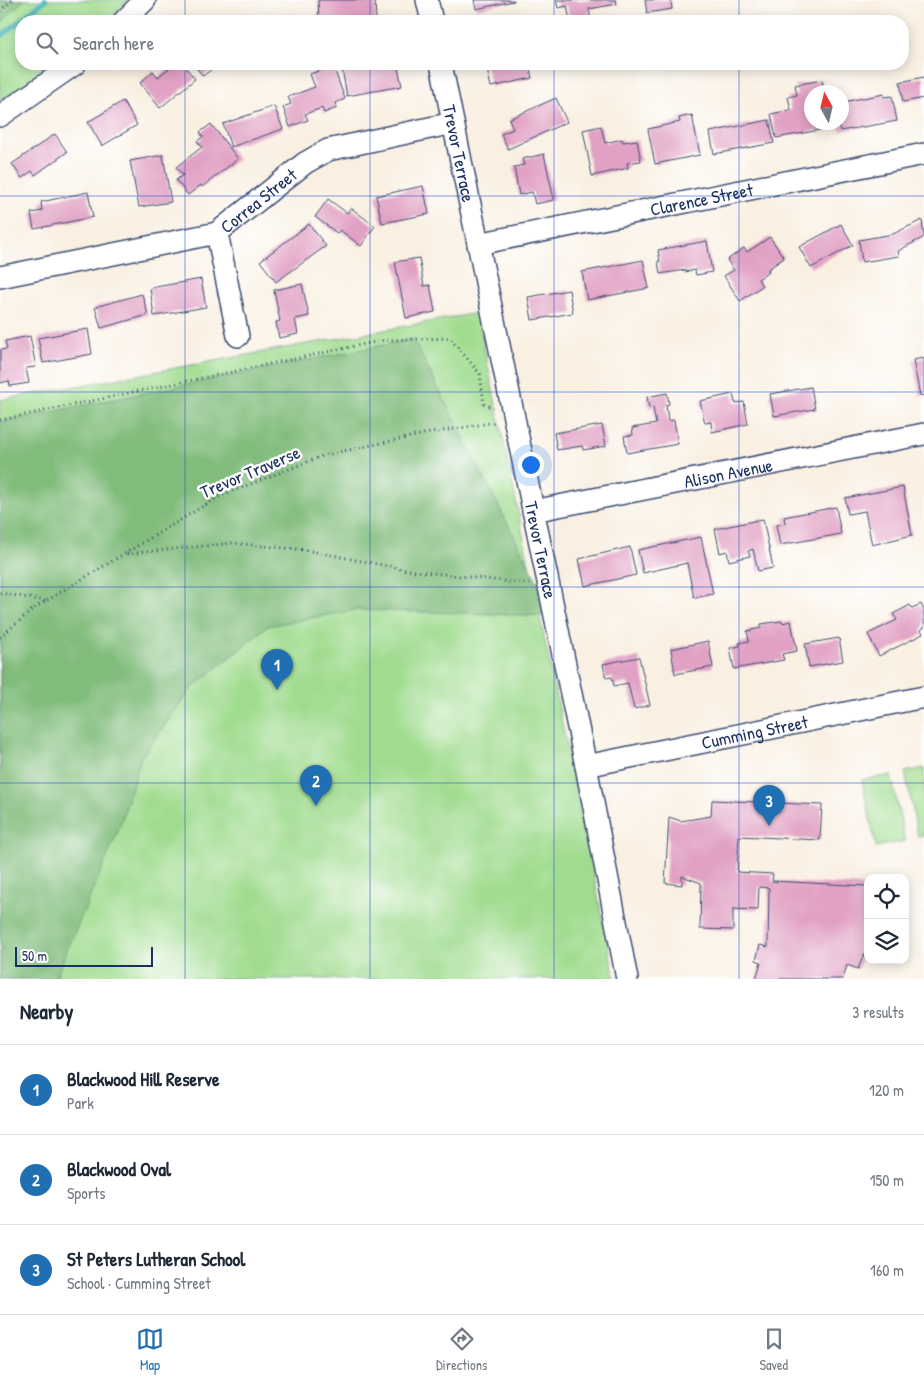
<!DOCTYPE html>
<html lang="en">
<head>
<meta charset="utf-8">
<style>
	body { margin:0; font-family:"Patrick Hand",sans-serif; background:#f6f6f7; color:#1f2937 }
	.controls { position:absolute; right:15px; bottom:15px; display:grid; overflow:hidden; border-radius:10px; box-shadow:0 2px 12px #0003 }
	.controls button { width:45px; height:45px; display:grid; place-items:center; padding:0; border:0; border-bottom:1px solid #e0e1e3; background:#fff; color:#1f2937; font:25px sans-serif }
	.compass { position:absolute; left:804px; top:85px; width:45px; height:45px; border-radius:50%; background:#fff; box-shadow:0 2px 12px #0003; rotate:352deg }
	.scale { position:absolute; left:15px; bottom:12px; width:138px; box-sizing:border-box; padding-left:5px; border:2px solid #1b2f5e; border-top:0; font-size:14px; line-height:18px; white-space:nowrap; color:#1b2f5e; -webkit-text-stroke:4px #fff; paint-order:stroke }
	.you { position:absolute; left:530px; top:464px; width:18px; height:18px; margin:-12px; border:4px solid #fff; border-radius:50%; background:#1a73e8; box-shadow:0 0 0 8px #1a73e833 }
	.badge { display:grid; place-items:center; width:32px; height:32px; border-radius:50%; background:#1f6fb2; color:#fff; font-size:16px; font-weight:700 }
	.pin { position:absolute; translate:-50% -41px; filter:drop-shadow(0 1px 2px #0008) }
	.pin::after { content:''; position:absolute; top:26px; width:18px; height:15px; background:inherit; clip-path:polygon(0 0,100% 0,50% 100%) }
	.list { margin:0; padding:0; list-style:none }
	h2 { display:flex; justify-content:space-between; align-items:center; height:65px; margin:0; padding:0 20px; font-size:21px }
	h2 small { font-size:16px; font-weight:400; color:#747a83 }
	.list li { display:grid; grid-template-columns:32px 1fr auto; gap:15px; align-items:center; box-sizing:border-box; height:90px; padding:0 20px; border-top:1px solid #e0e1e3 }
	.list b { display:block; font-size:19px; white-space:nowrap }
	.list p { margin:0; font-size:16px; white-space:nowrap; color:#747a83 }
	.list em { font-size:16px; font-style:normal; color:#747a83 }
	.icon { flex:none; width:28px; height:28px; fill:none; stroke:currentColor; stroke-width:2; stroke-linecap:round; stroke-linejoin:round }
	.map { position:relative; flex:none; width:924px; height:979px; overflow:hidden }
	.search { position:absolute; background:#fff; box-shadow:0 2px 12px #0003; left:15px; right:15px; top:15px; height:55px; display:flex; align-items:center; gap:12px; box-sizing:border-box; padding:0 18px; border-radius:20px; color:#747a83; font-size:19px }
	.sheet { height:335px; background:#fff }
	nav { display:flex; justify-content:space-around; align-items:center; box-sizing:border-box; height:70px; border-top:1px solid #e0e1e3; background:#fff; font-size:14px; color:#747a83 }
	nav a { display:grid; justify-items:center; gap:2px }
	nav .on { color:#1f6fb2 }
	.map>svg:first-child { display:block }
	.green { fill:#a0dc8f; stroke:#5e8676 }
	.forest { fill:#80bc7a; stroke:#4e766c }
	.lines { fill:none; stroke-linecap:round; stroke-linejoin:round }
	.stream { stroke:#3badb5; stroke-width:5.5 }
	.building { fill:#e1a1c4 }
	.minor-casing { stroke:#3c4c72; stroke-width:24 }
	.path { stroke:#3c4c72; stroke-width:3; stroke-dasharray:1 4; stroke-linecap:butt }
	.minor { stroke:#fff; stroke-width:21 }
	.grid { fill:none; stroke:#1d4ed8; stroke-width:1; stroke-opacity:0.55 }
	.labels { text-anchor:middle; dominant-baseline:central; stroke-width:5; stroke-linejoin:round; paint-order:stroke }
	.street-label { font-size:18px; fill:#1b2f5e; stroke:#fff }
</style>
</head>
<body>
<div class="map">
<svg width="924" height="979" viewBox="0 0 924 979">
	<rect width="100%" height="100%" fill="#fff"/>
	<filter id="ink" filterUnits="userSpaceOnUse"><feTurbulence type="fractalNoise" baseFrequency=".02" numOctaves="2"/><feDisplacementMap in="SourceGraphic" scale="10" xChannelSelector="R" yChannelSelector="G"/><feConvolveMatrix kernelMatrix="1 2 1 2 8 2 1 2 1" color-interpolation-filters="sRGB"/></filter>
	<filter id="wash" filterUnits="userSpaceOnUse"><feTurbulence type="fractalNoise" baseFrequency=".0096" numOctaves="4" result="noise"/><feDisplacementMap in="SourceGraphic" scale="20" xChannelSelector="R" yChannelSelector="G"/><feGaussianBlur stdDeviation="1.12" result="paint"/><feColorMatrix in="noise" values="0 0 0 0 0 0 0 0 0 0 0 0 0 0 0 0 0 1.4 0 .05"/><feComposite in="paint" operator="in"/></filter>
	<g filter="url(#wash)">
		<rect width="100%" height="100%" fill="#f9f0e2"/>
		<path class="green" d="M0,0H128L109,21H21V64H57L0,100Z
			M477,313L615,979H0V400Z
			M924,768V836L918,837L905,772Z
			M891,775L905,841L876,847L862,780Z"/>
		<path class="forest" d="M0,0H24L0,24Z
			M413,339L555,616L355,610L268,626L191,689L141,758L119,829L55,979H0V422Z"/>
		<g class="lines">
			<path class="stream" d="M0,37L45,0"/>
		</g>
		<g id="blocks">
			<path class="building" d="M318,0H375L376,20L366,21H319Z
				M474,0H514V1L476,9Z
				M556,0H616L617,4L589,9L591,21H570L567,6L558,8Z
				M645,0H671L672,9L647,13Z
				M165,64H183L195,79L160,108L140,83L153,71L158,77L169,68Z
				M193,64H218L203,76Z
				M371,64H397L402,86L347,96L342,69Z
				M490,64H529L532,78L491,87L486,65Z
				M333,66L345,99L335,103L337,108L324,113L322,108L305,114L308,120L290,127L283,107L291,104L288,97L315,87L310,74Z
				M924,77V98L903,102L900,82Z
				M822,80L824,92H812V122H830L831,128L776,138L771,114L791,110L788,97L797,95L795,85Z
				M884,94V97L892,96L897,121L840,131L839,122H842V105H844L843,102Z
				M556,98L567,122L508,149L501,134L513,129L509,119Z
				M123,101L137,125L102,146L88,122Z
				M274,106L283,129L231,147L223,124Z
				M692,115L700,155L655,164L648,129L680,122L679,118Z
				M769,120L774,143L714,154L710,132Z
				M211,124L238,159L202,187L201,185L188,195L176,180L183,175L176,167L202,147L197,141L203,137L200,132Z
				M601,126L605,143L622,139L623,142L637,140L641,161L627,163L628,168L592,176L583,130Z
				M55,134L67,152L35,175L32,171L22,178L12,164Z
				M544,154L554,200L535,204L532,192L519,195L514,167L524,165L522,159Z
				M163,155L171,202L139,207L130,161Z
				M423,186L429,214L382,223L376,196Z
				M88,192L93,217L34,229L31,213L42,211L41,202Z
				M328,199L347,213L351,208L375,226L361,246L340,230L337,233L315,217Z
				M922,220L924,237L898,251L899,256L862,262L859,240L893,234Z
				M309,224L326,246L276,282L260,261Z
				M841,224L853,245L811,268L799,247Z
				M770,237L784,258L768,269L769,272L758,279L762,286L740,301L724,276L734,270L727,260L744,248L747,252Z
				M707,241L712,272L696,275L695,270L685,272V270L660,274L658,261H660L658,250Z
				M419,258L424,286L430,285L435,312L406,318L395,262Z
				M643,260L649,288L587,300L582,272Z
				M201,279L206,307L154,316L150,288Z
				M302,284L309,316L295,319L298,334L279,338L276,322L280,321L274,290Z
				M569,290L573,313L532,320L528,297Z
				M142,294L148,315L101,328L95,307Z
				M88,329L92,354L43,363L38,338Z
				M30,336L36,367L26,368L29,383L10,386L9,381L0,383V350L7,349L5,341Z
				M924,358V395L920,396L913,360Z
				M811,387L815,409L774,416L770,394Z
				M667,393L669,404L666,405L668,421L674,420L678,444L627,453L624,436L633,435L632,428L656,424L653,407L649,408L647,397Z
				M733,394L735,403L744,402L748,424L712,432L711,422L705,423L700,401Z
				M602,425L606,446L583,450L582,446L557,450L554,433Z
				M903,487L912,535L872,545L865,511L848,514L845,498Z
				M836,507L841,534L780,545L776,525L785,523L784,517Z
				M763,519L773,568L758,571L753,549L748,551L750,556L729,561L727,551L720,553L715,529Z
				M701,537L713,594L694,598L687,563L643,573L638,550Z
				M630,547L636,575L585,586L579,559Z
				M921,604L924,610V628L921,629L923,634L879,656L868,634L897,620L893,614L910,605L912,608Z
				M782,621V623L791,621L797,651L782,654L784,660L734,669L730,648L740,646L739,643L749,641L747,631L761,628V624Z
				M839,638L843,661L809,667L805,644Z
				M708,641L713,667L675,674L671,649Z
				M639,657L650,705L634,709L628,683L614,686L612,677L606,678L603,664Z
				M712,800L822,805L820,840L739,836L737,872L773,874L772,881L868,886V953L867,955L864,954L858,969L847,965L843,979H756L761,962L756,960L760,945L768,947L769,888L759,887L758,910L733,909V930L700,929L701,883L682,876V885L665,883L669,817L681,821L711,816Z"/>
		</g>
	</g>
	<g filter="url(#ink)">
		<use href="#blocks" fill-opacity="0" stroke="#3c4c72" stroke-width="1"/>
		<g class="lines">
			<g class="minor-casing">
				<g id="minor">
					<path d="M427,0L432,21"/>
					<path d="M124,21L145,0"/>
					<path id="s1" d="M441,64L586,766L627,979"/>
					<path d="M0,116L75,64"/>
					<path d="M217,233L238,336"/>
					<path id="s2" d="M478,244L924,154"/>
					<path id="s3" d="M0,277L217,233L305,163L328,150L453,123"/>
					<path id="s4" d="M533,511L924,434"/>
					<path id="s5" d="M586,766L924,697"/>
				</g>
			</g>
			<path class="path" d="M0,11L12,0
				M0,420L385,340L450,338L480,374L484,404L493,408
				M127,554L232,543L306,550L407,570L529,584
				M0,593L46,601
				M0,637L36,607L220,496L325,455L424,434L496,422"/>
			<use href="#minor" class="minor"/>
		</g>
	</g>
	<path class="grid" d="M185,0V21M370,0V21M554,0V21M739,0V21M185,64V979M370,64V979M554,64V979M739,64V979M0,196H924M0,392H924M0,587H924M0,783H924"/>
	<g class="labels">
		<g class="street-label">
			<text stroke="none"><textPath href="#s1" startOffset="91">Trevor Terrace</textPath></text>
			<text stroke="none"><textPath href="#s2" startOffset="228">Clarence Street</textPath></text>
			<text stroke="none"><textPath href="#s3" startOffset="274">Correa Street</textPath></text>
			<text transform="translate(250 472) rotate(-23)">Trevor Traverse</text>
			<text stroke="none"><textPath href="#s4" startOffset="199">Alison Avenue</textPath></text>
			<text stroke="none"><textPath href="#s1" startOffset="496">Trevor Terrace</textPath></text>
			<text stroke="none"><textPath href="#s5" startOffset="172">Cumming Street</textPath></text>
		</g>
	</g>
</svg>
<div class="controls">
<button><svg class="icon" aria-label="locate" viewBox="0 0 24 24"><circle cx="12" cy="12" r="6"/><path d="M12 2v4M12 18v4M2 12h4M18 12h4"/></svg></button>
<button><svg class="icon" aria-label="layers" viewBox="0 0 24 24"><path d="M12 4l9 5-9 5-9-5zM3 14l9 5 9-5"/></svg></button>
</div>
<svg class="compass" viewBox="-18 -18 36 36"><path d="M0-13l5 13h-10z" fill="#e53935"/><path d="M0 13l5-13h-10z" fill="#747a83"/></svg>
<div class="scale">50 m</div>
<div class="you"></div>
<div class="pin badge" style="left:277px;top:690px">1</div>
<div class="pin badge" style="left:316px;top:806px">2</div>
<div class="pin badge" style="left:769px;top:826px">3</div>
<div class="search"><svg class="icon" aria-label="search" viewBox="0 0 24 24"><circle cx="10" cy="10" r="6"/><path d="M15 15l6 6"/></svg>Search here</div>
</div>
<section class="sheet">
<h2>Nearby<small>3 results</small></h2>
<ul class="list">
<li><span class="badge">1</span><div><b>Blackwood Hill Reserve</b><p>Park</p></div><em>120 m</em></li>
<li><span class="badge">2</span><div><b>Blackwood Oval</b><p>Sports</p></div><em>150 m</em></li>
<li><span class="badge">3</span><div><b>St Peters Lutheran School</b><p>School · Cumming Street</p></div><em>160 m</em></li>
</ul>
</section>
<nav>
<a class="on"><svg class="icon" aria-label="map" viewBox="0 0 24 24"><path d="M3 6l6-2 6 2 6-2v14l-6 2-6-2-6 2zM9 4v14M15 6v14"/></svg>Map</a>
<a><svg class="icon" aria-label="directions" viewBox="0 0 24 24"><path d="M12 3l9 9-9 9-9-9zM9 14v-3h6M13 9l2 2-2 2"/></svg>Directions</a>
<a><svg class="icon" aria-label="saved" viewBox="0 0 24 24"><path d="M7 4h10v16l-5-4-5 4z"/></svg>Saved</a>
</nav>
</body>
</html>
